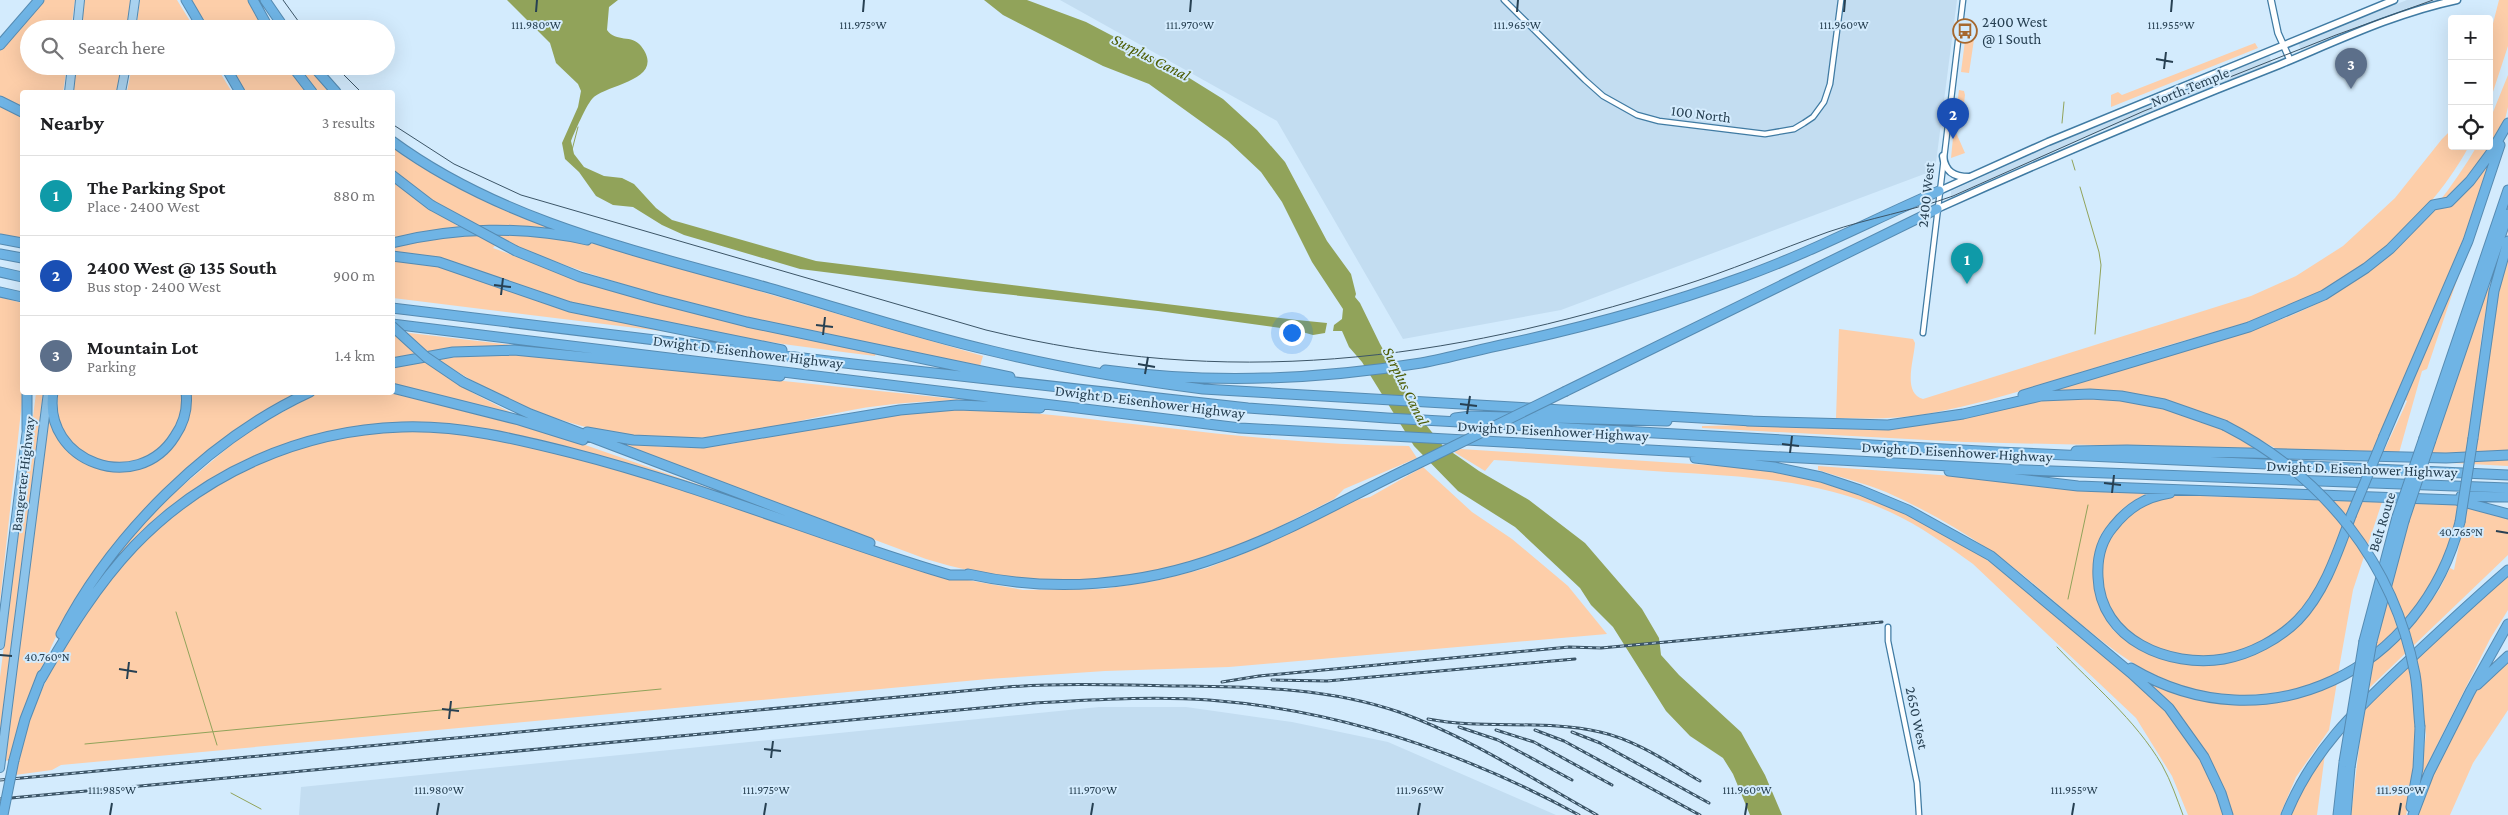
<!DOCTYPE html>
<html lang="en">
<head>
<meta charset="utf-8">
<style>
	body { margin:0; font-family:"Crimson Pro",serif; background:#f2f2f2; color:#202124 }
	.controls { position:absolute; right:15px; top:15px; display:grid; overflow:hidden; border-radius:5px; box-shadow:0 5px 20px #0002 }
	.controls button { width:45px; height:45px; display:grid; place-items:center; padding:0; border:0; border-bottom:1px solid #e0e0e0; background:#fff; color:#202124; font:25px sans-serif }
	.you { position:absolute; left:1291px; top:332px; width:18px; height:18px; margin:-12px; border:4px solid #fff; border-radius:50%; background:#1a73e8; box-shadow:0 0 0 8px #1a73e833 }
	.badge { display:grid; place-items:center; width:32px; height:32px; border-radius:50%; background:#a6682e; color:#fff; font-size:16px; font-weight:700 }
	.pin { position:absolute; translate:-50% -41px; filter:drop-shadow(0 1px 2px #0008) }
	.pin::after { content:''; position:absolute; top:26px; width:18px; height:15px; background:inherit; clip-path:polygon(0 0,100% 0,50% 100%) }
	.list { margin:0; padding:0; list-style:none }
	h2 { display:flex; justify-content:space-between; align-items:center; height:65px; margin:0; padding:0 20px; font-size:21px }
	h2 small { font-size:16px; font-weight:400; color:#757577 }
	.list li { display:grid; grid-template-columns:32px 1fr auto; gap:15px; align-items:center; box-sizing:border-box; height:80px; padding:0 20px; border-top:1px solid #e0e0e0 }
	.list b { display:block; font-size:19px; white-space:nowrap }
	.list p { margin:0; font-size:16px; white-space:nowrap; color:#757577 }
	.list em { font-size:16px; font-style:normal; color:#757577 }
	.icon { flex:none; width:28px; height:28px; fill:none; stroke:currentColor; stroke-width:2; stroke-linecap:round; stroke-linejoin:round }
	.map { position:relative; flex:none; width:2508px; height:815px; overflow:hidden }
	.search { position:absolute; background:#fff; box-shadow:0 5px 20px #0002; left:20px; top:20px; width:375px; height:55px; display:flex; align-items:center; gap:12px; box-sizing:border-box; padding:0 18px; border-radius:28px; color:#757577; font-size:19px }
	.panel { position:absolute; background:#fff; box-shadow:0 5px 20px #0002; left:20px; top:90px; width:375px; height:305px; border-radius:5px }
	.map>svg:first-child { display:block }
	.built { fill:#c3ddf1 }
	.green { fill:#fdcea9 }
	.water { fill:#91a35a }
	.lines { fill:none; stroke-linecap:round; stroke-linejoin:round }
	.stream { stroke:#91a35a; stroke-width:1 }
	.minor-casing { stroke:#407ba3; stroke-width:7 }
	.tertiary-casing { stroke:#407ba3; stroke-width:8 }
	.secondary-casing { stroke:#407ba3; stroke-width:9 }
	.primary-casing { stroke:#568bb2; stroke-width:10 }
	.trunk-casing { stroke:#568bb2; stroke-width:10 }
	.motorway-casing { stroke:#568bb2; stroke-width:11 }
	.minor { stroke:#fff; stroke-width:4.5 }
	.tertiary { stroke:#fff; stroke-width:5.5 }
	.secondary { stroke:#fff; stroke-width:6 }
	.primary { stroke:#a9d2ef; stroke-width:8 }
	.trunk { stroke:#8cc3ea; stroke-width:8 }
	.motorway { stroke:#6fb4e5; stroke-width:9 }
	.tram { stroke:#3c5567; stroke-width:1 }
	.rail-casing { stroke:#3c5567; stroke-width:3 }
	.rail { stroke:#d3ebfd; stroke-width:1; stroke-dasharray:4; stroke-linecap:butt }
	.motorway-bridge-casing { stroke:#568bb2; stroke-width:11; stroke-linecap:butt }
	.motorway-bridge { stroke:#6fb4e5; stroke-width:9 }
	.ticks { fill:none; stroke:#274052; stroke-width:2 }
	.labels { text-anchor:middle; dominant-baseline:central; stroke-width:4; stroke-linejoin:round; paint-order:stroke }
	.poi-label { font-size:15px; fill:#274052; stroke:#d3ebfd; text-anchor:start }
	.street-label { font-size:15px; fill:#274052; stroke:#d3ebfd }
	.water-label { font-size:16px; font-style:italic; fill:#4c5b02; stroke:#d3ebfd }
	.ticks-label { font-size:12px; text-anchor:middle; fill:#274052; stroke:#d3ebfd; stroke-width:4; stroke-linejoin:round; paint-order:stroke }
</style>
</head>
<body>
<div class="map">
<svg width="2508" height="815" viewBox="0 0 2508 815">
	<rect width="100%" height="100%" fill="#d3ebfd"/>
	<path class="built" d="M1060,0H1957L1935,170L1561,310L1403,339L1277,121Z
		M2407,0H2444L2379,21L2302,52L2298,43Z
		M2269,55L2272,63L2086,137L1951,199V191L2125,112Z
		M1099,707H1186L1292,722L1388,742L1556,815H299L301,787Z"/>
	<path class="green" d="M43,0H75L71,29H29V66H67L63,92H22V108L0,98V49L30,17Z
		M84,0H131L127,29H80Z
		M140,0H177L195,29H136Z
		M190,0H249L264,29H206Z
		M2499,0H2508V46L2489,104V39Z
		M1967,25L1976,26L1969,73L1961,72Z
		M2255,43L2258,48L2111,107V95L2118,92L2122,95Z
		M76,66H122L117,92H73Z
		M132,66H216L232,92H127Z
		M228,66H287L307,92H243Z
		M295,66H308L333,92H315Z
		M2508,75V107L2503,128L2470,222L2395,404L2392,405L2375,452L2277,449L2219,418L2170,402L2130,394L2088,390L2050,392L2049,389C2097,375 2144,361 2192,348C2238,334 2285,322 2327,298C2391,263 2440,209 2477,146H2489V122Z
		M1959,90L1964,91L1965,95L1962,119L1958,122H1955Z
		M0,104L22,116V238L0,234Z
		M1954,128L1965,153L1951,158Z
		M2452,129V146H2469C2440,200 2393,246 2342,279C2286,316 2219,330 2155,349C2083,371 2011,397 1937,412C1904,419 1869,419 1836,418L1839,329L1913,339L1915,343C1914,360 1902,393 1923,399L2251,296L2296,276L2343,246L2395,198L2442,139Z
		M392,145C441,181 494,209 551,228V230L476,228L414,188L393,171Z
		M392,180L462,229L393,239Z
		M509,233L596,244L983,356L980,366C817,336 653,303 499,240L493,248L579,280L876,353L875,356C776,344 674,329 577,305C512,288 461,256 393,252V246C431,237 469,235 509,233Z
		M2508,254V451L2473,453L2493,308Z
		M392,258L419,260L517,292L669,329V332L393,298Z
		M2458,268H2461L2427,369L2422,371L2399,453H2383L2404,408L2407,401L2404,399Z
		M2490,287L2482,333L2468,454L2430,455L2487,289Z
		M0,297L22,303L23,393L0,601Z
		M392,331L538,348L444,350L393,360Z
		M485,354L536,355L965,400C927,401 889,403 852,410C808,418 764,431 719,436C615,448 522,415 437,359Z
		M422,360L473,393L512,413V415L393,384V367Z
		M392,392L545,431L737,498L464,427L329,433L196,490L100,583L97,581L136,531L163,502L248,431L317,393Z
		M36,393L43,394L0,733V677Z
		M58,393H182C192,450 113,488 74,446C70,441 64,436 62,431C58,418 57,405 58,393Z
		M189,393H302L164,493L59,630L36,680L10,760L5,761L49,414C54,429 59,442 71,453C104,483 161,475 182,434C188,421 188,406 189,393Z
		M2086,396L2156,405L2209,421L2263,449L1964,442L1702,428V426L1758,425L1876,429L2020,402Z
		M940,409C1014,408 1086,419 1160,427C1243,437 1326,445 1409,446L1417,458L1344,489L1334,499C1298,517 1262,537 1224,551C1129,588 1023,589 926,559L607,440L663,447L731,444L840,421Z
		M408,429L466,434L534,447L645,477L934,574L1023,590L1103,589L1155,581L1207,568L1253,550L1352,501L1370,497L1423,467L1472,512L1512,539L1568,586L1607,634L1229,667L1105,671L988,679L61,765L52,770L15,775C43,640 145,502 278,454C320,439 363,434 408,429Z
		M1461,449L1768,469L1842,487L1901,511L1976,552L1995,566L2143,688C2179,724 2210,766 2224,815H2188L2172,776L2136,718L1973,564C1947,545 1920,526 1890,512C1820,480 1744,476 1668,472C1610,468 1552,464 1494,460L1485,471L1454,452Z
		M2508,459V466L2434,462V461Z
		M1818,466L2157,491L2143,495L2122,509L2101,534L2093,565L2095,592L2105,618L2113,630L2133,645L2147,652L2202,663L2280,637L2331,572L2363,501L2382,502L2353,590L2338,674C2309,688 2279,694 2247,695C2239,696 2229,697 2221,696C2134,691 2058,595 1988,549C1956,527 1922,508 1886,492C1864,483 1840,477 1818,470Z
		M2172,495L2354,501C2338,539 2325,583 2297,615C2251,666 2157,674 2113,616C2099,599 2097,559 2106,540C2109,534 2133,508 2139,504C2148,499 2163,498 2172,495Z
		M2413,502L2462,505L2446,554L2421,604L2374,653Z
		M2467,506L2508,519V555L2365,692L2371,662L2409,629L2439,590L2450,568L2454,570Z
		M2508,574V610L2490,639L2420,779L2426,735L2415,659Z
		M2508,657V710L2473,763L2450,815H2416C2430,777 2456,716 2481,685C2489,675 2499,666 2508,657Z
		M2411,661C2419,713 2418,764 2406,815H2351L2364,706Z
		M2337,682L2329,730L2296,777L2280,815H2231L2202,748L2193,733L2152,687L2154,683C2212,707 2280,710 2337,682Z
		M2326,746L2317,815H2289Z"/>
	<path class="water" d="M507,0H618L609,7L607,30C616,43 632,34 641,46C668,81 604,84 592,99C586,106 575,131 571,141L574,154L584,167L604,176L622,178L634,184L656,208L672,220L816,261L1297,320L1327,323L1325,333L1313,335L1295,330L1158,311L976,291L800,269L684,235L662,225L633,207L613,205L596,196L579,172L565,159L562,143L578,107L581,91L578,84L556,63L550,43Z
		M984,0H1027L1086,22L1170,66L1223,99L1257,130L1285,162L1327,241L1351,274L1356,294L1355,297L1360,303L1380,344L1402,383L1411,406L1443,446L1479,471L1529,500L1585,543L1642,609L1659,638L1661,655L1679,675L1741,732L1765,775L1782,815H1750L1733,774L1723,758L1690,736L1666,711L1613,627L1591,605L1580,588L1515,527L1458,491L1414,446L1362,362L1349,347L1342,331H1333L1334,325L1342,319L1343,309L1312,262L1282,202L1261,172L1228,141L1149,84L1103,66L1003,15Z"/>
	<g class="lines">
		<path class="stream" d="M2062,123L2064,102
			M572,150L578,127
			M2072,160L2075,170
			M2080,187L2099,252L2101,265L2095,334
			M2068,599L2088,505
			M176,612L217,745
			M2057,647C2093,685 2135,719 2162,765C2171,781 2177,799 2183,815
			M85,744L661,689
			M231,793L261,809"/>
		<g class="minor-casing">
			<path id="minor" d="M1504,0L1585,80L1603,96L1637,115L1659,121L1765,134L1794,129L1804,123L1813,117L1824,102L1830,84L1841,0
				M1923,333L1963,0
				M1888,627V641L1917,783L1919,815"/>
		</g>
		<g class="tertiary-casing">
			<path id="tertiary" d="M2271,0L2278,33L2290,60"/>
		</g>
		<g class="secondary-casing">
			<path id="secondary" d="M1943,156C1945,172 1954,177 1969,177
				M1939,191L2048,142L2394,0
				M1937,209C2050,158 2164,110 2279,65C2337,41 2395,13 2457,0"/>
		</g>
		<g class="primary-casing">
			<path id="primary" d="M77,29L80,0
				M131,29L135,0
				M69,92L72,66
				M121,92L126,66"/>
		</g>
		<g class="trunk-casing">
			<path id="trunk" d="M0,645L27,429
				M0,768L48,392"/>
		</g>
		<g class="motorway-casing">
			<path id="motorway" d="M186,0L203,29
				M253,0L269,29
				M265,0L285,29
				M0,45L39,0
				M225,66L240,92
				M292,66L312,92
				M313,66L336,92
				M0,101L22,112
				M392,141C502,222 640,252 769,288C843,309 917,334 992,351C1062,368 1132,380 1203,389L1752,421
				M392,175L431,205
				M0,239L22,243
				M392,243C455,227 524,226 587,240
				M516,251L580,277L657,299L747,322L1010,377
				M0,254L22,258
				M392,256L439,262L570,307L782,350
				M0,272L22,277
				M0,292L22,297
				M392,308L853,364L1248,408L1387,418L1998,452L2508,475
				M392,324L1240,428L2025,470L2508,488
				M392,363L453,352L514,350L780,376
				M1105,370C1210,384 1316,380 1421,363C1449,358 1477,350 1506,344C1585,327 1663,306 1740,278C1808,254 1872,220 1939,191
				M463,382L530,414L870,543
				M392,388L519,420L583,440
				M1566,391L1937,209
				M53,392C42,463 138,496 175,436C184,423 188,408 186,392
				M2023,395L2249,327L2324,295L2366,268L2390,249L2433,205L2449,202L2470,181L2490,154L2508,123
				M1455,418L1471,416L1667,421
				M1747,421L1888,425L1963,414L2041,396L2090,394L2121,396L2164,404L2224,425
				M27,429V392
				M587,432L633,440L703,443L900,410L957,405L1040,408
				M2384,436L2468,241L2500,145
				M2424,438L2508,190
				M2473,438L2494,291L2508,241
				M2431,440L2508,214
				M2076,451L2127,450L2446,458L2508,455
				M1695,458L1774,467L1821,477L1860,490L1908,510L1991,556L2131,673L2169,708L2204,757L2221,793L2228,815
				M1949,471L2078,486L2456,500L2508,514
				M2170,493C2145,497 2128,508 2113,527C2101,541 2097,559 2098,577C2100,640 2169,668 2224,659C2251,654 2279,639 2298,620C2325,592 2338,551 2351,516
				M2461,496L2508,497
				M968,574C1052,593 1141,586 1222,556C1285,534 1345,499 1405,470
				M61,634C112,535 208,439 310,392
				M2364,641L2397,517
				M2372,641L2404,521
				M2131,668C2267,749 2423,669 2460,522
				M41,679C68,632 97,585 134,546C204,473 301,430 402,427C460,425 516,439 572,453C694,484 810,532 930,569L950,575H972
				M2477,685L2508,656
				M14,760L25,719L42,675
				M2411,807L2418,768L2420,727
				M2286,815C2313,749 2356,710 2407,662C2440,631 2473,600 2508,570
				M2338,815L2344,762
				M2346,815L2350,767
				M2413,815L2429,773L2470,692L2508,624"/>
		</g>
		<use href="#minor" class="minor"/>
		<use href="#tertiary" class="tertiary"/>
		<use href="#secondary" class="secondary"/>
		<use href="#primary" class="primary"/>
		<use href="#trunk" class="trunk"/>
		<use href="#motorway" class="motorway"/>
		<path class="tram" d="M283,0L304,29
			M335,66L361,92
			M392,124L454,164L521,195L986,330C1228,389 1443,362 1678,287C1729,271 1778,250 1828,232C1869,218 1912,211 1953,196L2144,111L2336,35L2433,0"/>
		<g class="rail-casing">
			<path id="rail" d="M1272,680L1327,681L1575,659
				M1222,682L1259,676L1569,647L1601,648L1882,622
				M1428,719C1484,730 1547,719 1600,732C1636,740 1669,763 1700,781
				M1459,727L1498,740L1572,780
				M1496,730L1534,742L1612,785
				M1535,730L1564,741L1700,815
				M1572,732L1600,743L1709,803
				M0,780L1007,687C1064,683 1121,685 1178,686C1253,687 1327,687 1399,712C1469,737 1532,779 1597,815
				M0,799L1035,703C1093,700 1151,696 1209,700C1340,710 1465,753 1579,815"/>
		</g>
		<use href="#rail" class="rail"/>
		<g class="motorway-bridge-casing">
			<path id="motorway-bridge" d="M431,205L516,251
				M392,326L426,357L463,382
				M2224,425C2324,476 2394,563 2415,674C2418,691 2418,709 2420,727
				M1405,470L1566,391
				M2351,516L2384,436
				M2397,517L2424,438
				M2404,521L2431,440
				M2460,522L2473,438
				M2344,762L2364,641
				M2350,767L2372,641
				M3,815L14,760"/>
		</g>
		<use href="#motorway-bridge" class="motorway-bridge"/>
	</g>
	<path class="ticks" d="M536,12L537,0M863,12L864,0M1190,12L1191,0M1517,12L1518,0M1844,12L1845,0M2171,12L2172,0M2156,59L2173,62M2164,69L2166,52M494,285L511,287M501,295L503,278M816,325L833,327M823,335L825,317M1138,364L1155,367M1145,374L1148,357M1460,404L1477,406M1467,414L1470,396M1782,444L1799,446M1790,453L1792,436M2104,483L2121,485M2112,493L2114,475M2496,531L2508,533M0,655L12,656M119,669L137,672M127,679L129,662M442,709L459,711M449,719L451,701M764,749L781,751M771,758L773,741M110,815L112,803M437,815L439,803M764,815L766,803M1091,815L1093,803M1418,815L1420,803M1745,815L1747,803M2072,815L2074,803M2399,815L2401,803"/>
	<defs>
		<g id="bus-ring" transform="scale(1.25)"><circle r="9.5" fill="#d3ebfd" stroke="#a6682e" stroke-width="1.5"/><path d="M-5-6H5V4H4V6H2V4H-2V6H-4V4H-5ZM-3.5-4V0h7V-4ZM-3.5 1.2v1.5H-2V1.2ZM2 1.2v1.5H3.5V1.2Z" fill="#a6682e"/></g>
	</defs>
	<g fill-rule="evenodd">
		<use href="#bus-ring" x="1965" y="31"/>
	</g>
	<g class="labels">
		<g class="poi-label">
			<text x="1982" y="22">2400 West<tspan x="1982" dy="17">@ 1 South</tspan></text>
		</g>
		<g class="street-label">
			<text transform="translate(2190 87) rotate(-22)">North Temple</text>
			<text transform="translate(1701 114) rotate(7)">100 North</text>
			<text transform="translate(1926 195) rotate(-84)">2400 West</text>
			<text transform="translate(748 352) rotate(7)">Dwight D. Eisenhower Highway</text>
			<text transform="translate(1150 402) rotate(7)">Dwight D. Eisenhower Highway</text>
			<text transform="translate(1553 431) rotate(3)">Dwight D. Eisenhower Highway</text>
			<text transform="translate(1957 452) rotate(3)">Dwight D. Eisenhower Highway</text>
			<text transform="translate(2362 469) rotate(2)">Dwight D. Eisenhower Highway</text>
			<text transform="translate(23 474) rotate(-83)">Bangerter Highway</text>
			<text transform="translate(2382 522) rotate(-73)">Belt Route</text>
			<text transform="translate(1917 718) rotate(78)">2650 West</text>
		</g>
		<g class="water-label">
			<text transform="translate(1151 57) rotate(27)">Surplus Canal</text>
			<text transform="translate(1406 386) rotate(64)">Surplus Canal</text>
		</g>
	</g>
	<g class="ticks-label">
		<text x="536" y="29">111.980°W</text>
		<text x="863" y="29">111.975°W</text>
		<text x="1190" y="29">111.970°W</text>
		<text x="1517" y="29">111.965°W</text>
		<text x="1844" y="29">111.960°W</text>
		<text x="2171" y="29">111.955°W</text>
		<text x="2461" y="536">40.765°N</text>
		<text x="47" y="661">40.760°N</text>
		<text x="112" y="794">111.985°W</text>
		<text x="439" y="794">111.980°W</text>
		<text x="766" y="794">111.975°W</text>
		<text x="1093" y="794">111.970°W</text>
		<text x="1420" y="794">111.965°W</text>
		<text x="1747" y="794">111.960°W</text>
		<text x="2074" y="794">111.955°W</text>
		<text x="2401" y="794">111.950°W</text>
	</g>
</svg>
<div class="controls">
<button>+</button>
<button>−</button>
<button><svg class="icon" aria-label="locate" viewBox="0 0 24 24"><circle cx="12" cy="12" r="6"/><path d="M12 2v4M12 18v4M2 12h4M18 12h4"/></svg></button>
</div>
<div class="you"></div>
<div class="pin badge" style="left:1967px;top:284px;background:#0f9aa8">1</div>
<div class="pin badge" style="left:1953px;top:139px;background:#1a4fb4">2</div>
<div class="pin badge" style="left:2351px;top:89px;background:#5c6f8a">3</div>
<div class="search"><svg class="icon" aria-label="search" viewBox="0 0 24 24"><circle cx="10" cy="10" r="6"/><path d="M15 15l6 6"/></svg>Search here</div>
<section class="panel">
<h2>Nearby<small>3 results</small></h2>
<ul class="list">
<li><span class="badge" style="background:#0f9aa8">1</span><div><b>The Parking Spot</b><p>Place · 2400 West</p></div><em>880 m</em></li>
<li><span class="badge" style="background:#1a4fb4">2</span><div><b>2400 West @ 135 South</b><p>Bus stop · 2400 West</p></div><em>900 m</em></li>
<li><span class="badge" style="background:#5c6f8a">3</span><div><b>Mountain Lot</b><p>Parking</p></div><em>1.4 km</em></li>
</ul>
</section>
</div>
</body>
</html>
